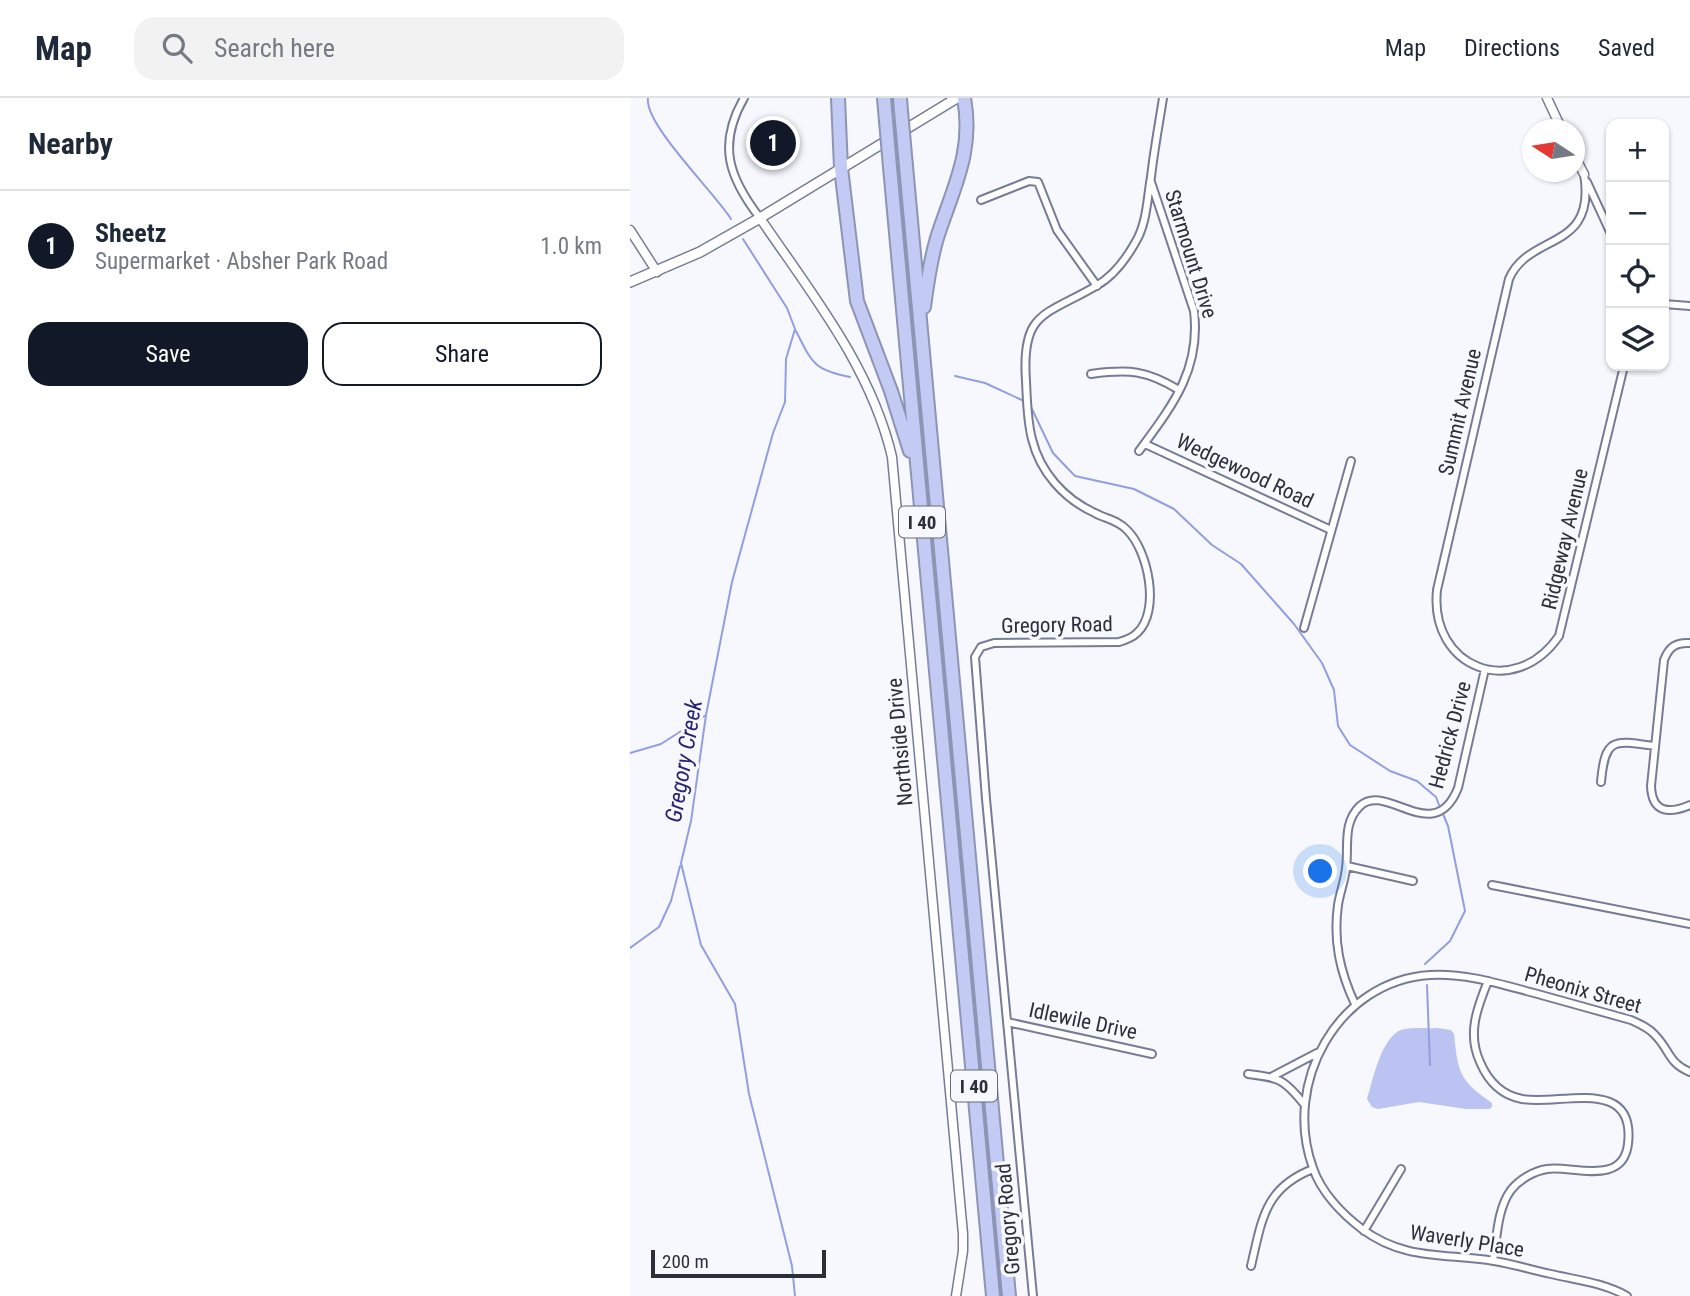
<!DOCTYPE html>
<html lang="en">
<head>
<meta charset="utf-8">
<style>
	body { margin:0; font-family:"Roboto Condensed",sans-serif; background:#f2f2f3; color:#1f2937 }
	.controls { position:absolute; right:21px; top:21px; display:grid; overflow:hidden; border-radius:14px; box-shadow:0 2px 5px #0004 }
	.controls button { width:63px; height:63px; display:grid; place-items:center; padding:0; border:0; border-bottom:2px solid #e0e1e3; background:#fff; color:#1f2937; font:35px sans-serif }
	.compass { position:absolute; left:892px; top:21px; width:63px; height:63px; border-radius:50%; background:#fff; box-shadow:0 2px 5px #0004; rotate:282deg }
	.scale { position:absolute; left:21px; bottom:18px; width:175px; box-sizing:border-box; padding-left:7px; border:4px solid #2c2f3a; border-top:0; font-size:19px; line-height:24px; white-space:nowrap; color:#2c2f3a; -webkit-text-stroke:5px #f6f8fe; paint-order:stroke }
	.you { position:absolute; left:691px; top:774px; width:24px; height:24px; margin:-18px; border:5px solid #fff; border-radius:50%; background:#1a73e8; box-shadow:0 0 0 10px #1a73e833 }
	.badge { display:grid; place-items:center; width:46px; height:46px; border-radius:50%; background:#111827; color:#fff; font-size:23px; font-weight:700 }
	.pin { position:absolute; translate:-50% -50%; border:4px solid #fff; box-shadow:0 2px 7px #0006 }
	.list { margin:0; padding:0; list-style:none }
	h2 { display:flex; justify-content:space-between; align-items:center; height:91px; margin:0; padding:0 28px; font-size:30px }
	h2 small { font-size:23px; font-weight:400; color:#747a83 }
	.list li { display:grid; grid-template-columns:46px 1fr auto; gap:21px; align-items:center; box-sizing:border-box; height:112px; padding:0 28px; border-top:2px solid #e0e1e3 }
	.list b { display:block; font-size:26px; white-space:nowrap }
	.list p { margin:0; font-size:23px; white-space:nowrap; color:#747a83 }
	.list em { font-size:23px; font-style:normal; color:#747a83 }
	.actions { display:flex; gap:14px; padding:21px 28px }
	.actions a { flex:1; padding:16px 0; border:2px solid #111827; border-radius:21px; text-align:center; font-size:24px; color:#111827 }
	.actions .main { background:#111827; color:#fff }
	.icon { flex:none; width:38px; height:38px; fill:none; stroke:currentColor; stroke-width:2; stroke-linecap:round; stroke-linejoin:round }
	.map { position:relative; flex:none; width:1060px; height:1198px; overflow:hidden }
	header { display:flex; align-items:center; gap:42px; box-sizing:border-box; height:98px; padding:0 35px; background:#fff; border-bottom:2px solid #e0e1e3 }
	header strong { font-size:33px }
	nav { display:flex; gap:38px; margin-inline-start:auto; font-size:24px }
	.search { width:490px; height:63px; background:#f2f2f3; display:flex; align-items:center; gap:18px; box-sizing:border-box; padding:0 24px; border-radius:21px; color:#747a83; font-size:26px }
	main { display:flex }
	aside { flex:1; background:#fff }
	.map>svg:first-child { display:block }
	.green { fill:#bac3f1 }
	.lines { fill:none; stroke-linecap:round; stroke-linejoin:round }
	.stream { stroke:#939ee1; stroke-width:2 }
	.minor-casing { stroke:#777c96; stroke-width:10 }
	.tertiary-casing { stroke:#777c96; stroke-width:11 }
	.secondary-casing { stroke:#777c96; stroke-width:12 }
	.motorway-casing { stroke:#8e94b3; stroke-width:16 }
	.minor { stroke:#fff; stroke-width:6 }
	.tertiary { stroke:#fff; stroke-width:8 }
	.secondary { stroke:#fff; stroke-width:9 }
	.motorway { stroke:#c3cbf4; stroke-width:12 }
	.motorway-bridge-casing { stroke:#8e94b3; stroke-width:16; stroke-linecap:butt }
	.motorway-bridge { stroke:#c3cbf4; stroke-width:12 }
	.labels { text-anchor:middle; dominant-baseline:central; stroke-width:7; stroke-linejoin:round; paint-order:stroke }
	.shield { fill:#f6f8fe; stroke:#696b75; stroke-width:2 }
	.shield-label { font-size:19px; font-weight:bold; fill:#2c2f3a }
	.street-label { font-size:21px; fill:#2c2f3a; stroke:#f6f8fe }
	.water-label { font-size:23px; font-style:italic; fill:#262572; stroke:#f6f8fe }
</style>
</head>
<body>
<header>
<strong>Map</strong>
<div class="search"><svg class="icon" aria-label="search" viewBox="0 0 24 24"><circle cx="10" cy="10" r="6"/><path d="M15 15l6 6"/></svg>Search here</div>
<nav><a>Map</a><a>Directions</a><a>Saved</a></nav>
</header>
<main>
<aside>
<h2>Nearby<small></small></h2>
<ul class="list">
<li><span class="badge">1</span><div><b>Sheetz</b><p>Supermarket · Absher Park Road</p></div><em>1.0 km</em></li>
</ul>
<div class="actions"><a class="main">Save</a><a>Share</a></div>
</aside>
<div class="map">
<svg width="1060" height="1198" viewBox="0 0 1060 1198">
	<rect width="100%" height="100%" fill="#f6f8fe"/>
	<path class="green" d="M808,930L821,932L824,936C828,975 829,982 862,1005V1009L859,1011H836L789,1004L748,1011L742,1009L737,1001C743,982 752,934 775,931C786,929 797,931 808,930Z"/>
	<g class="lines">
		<path class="stream" d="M18,0C14,26 84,94 101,121
			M113,141L157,210L165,231L156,261L155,304L143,335L102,484L76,617L61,723L51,765L71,847L105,906L119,996L162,1168L165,1198
			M166,233C182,265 184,272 220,279
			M325,278L355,285L394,303
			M401,309L423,355L445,378L504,391L544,411L582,447L611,466L664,526L692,565L704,592L708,628L720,647L760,673L787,683L806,699L809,707
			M0,655L31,646L76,617
			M0,850L29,829L41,803L50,768
			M795,866L820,843L835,813L818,728L813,716
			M797,887L800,967"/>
		<g class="minor-casing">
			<path id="minor" d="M114,0C87,47 99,80 130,120
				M954,76C967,154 899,134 879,181L807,492C799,570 884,603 929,538L994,268
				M957,84L981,136
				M351,102L399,83L408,84L427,132L467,188
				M1034,206L1060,208
				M461,276C499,271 516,272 549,292
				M515,346L701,432
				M509,353C542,308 571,272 564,213L521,84
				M674,530L721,363
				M1060,545C1046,544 1039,549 1034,562L1021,688C1022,715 1039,716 1060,707
				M971,684C975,639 984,642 1024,648
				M717,768L783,783
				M862,787L1060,826
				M858,883C847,910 837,936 850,964C858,983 871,997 892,1001C929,1008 1006,977 998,1046C993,1089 942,1067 917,1071C904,1073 890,1081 881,1092C867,1111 867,1140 863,1163
				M725,906C710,874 703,843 708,807C710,794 715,782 716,770C719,750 712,725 730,708C756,683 804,750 828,690L855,571
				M377,924L522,956
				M618,976C649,980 653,980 674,1006
				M643,978L687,955
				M734,1133L771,1071
				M621,1168C632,1122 634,1090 683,1071
				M403,1198L356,701L345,559L351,549L364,545L489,544C496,542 502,540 507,535C531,513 518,452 497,432C488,422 476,421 465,415C434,401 410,374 402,341C397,322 397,302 396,283C391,213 415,218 466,188C482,179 496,161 505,145C517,126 517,101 521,79C524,52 529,26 533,0
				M997,1198C974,1185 947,1182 921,1176C902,1172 883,1166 864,1163C815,1155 775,1163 732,1131C712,1116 691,1094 683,1070C652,986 707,883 800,877C836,875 870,886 904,895C936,904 969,913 1001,922C1010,926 1019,930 1025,937C1040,952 1038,965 1060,974"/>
		</g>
		<g class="tertiary-casing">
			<path id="tertiary" d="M917,0L932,32
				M944,57L954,76
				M130,120C181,195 241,269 262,359L333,1136V1153L326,1198
				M0,132L27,174"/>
		</g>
		<g class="secondary-casing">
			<path id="secondary" d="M0,184L70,154L130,120L327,0"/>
		</g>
		<g class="motorway-casing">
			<path id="motorway" d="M208,0L211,70L227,203L261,293L280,353
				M254,0L256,23
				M270,0L271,13
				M276,68L379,1198
				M260,69L363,1198
				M294,209C297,186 300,163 307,140C323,90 344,54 334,0"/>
		</g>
		<use href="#minor" class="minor"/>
		<use href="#tertiary" class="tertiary"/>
		<use href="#secondary" class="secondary"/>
		<use href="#motorway" class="motorway"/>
		<g class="motorway-bridge-casing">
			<path id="motorway-bridge" d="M271,13L276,68
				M256,23L260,69"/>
		</g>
		<use href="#motorway-bridge" class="motorway-bridge"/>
	</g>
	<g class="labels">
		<g class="shield">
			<rect x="269" y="408.5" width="46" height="31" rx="5"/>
			<rect x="321" y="972.5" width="46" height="31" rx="5"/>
		</g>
		<g class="shield-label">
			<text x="292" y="424">I 40</text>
			<text x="344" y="988">I 40</text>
		</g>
		<g class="street-label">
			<text transform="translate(561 156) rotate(73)">Starmount Drive</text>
			<text transform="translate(830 314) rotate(-77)">Summit Avenue</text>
			<text transform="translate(615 373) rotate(25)">Wedgewood Road</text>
			<text transform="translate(935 441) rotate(-77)">Ridgeway Avenue</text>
			<text transform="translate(427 527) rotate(-1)">Gregory Road</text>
			<text transform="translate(820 637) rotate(-75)">Hedrick Drive</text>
			<text transform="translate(270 644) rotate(-95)">Northside Drive</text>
			<text transform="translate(953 892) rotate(16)">Pheonix Street</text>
			<text transform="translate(453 923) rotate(12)">Idlewile Drive</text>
			<text transform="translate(378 1121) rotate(-95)">Gregory Road</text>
			<text transform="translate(837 1143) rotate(9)">Waverly Place</text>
		</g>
		<g class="water-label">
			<text transform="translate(54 663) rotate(-80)">Gregory Creek</text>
		</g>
	</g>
</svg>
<div class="controls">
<button>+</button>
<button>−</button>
<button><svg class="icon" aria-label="locate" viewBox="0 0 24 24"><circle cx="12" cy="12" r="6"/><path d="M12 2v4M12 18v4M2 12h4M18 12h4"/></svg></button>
<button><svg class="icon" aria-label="layers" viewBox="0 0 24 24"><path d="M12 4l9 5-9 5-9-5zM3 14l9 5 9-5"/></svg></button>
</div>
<svg class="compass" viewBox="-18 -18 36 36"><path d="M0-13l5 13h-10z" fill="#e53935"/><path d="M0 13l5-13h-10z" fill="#747a83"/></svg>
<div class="scale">200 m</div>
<div class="you"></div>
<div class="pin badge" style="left:143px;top:45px">1</div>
</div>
</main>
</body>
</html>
